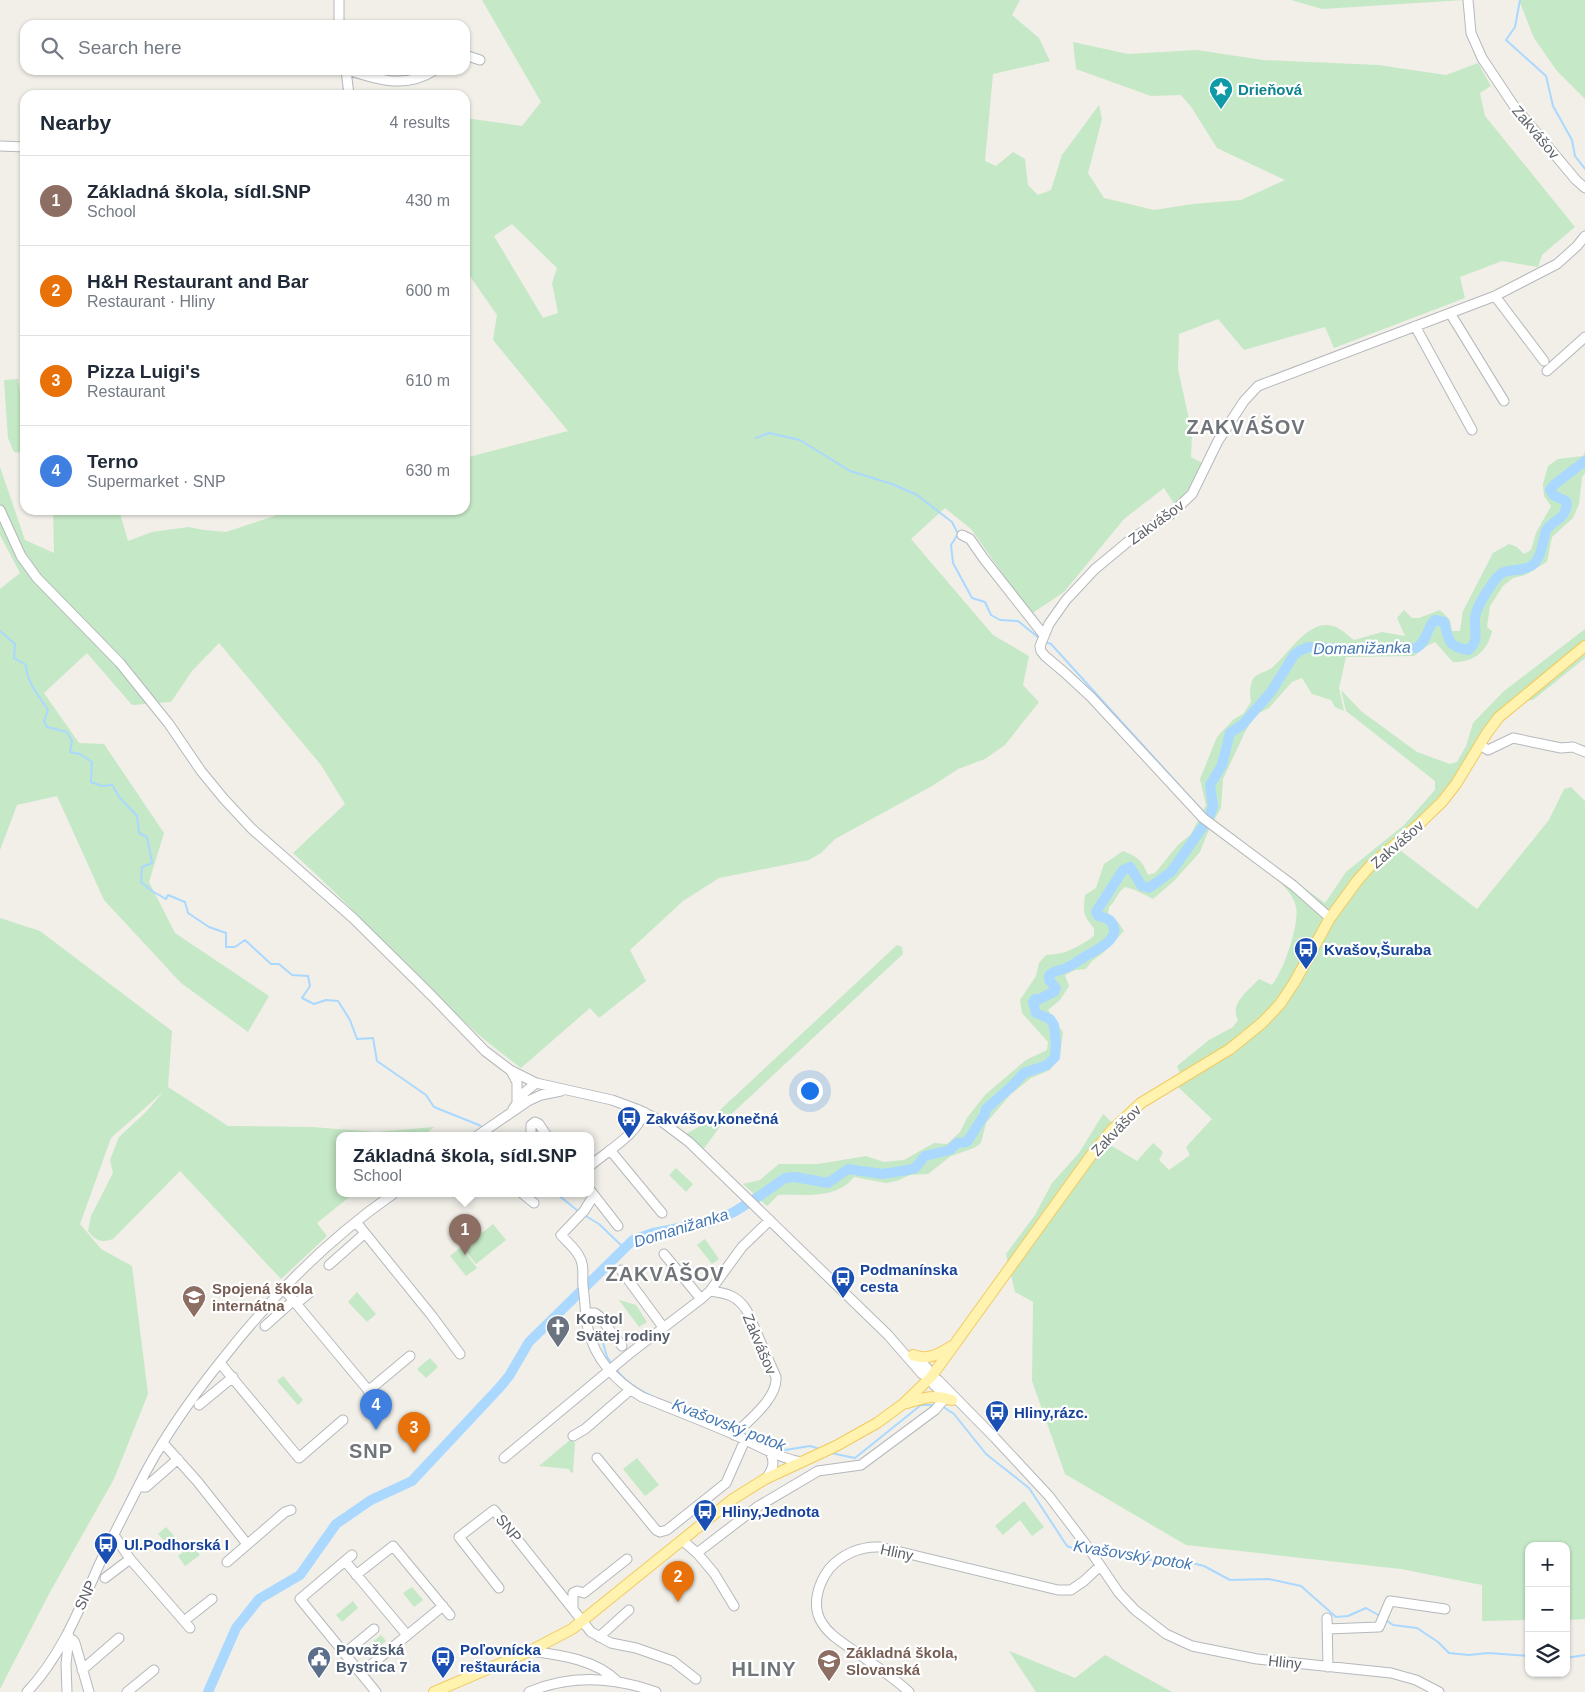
<!DOCTYPE html>
<html lang="en">
<head>
<meta charset="utf-8">
<style>
	body { margin:0; font-family:Helvetica,sans-serif; background:#f6f6f7; color:#1f2937 }
	.controls { position:absolute; right:15px; bottom:15px; display:grid; overflow:hidden; border-radius:10px; box-shadow:0 1px 4px #0004 }
	.controls button { width:45px; height:45px; display:grid; place-items:center; padding:0; border:0; border-bottom:1px solid #e0e1e3; background:#fff; color:#1f2937; font:25px sans-serif }
	.you { position:absolute; left:809px; top:1090px; width:18px; height:18px; margin:-12px; border:4px solid #fff; border-radius:50%; background:#1a73e8; box-shadow:0 0 0 8px #1a73e833 }
	.badge { display:grid; place-items:center; width:32px; height:32px; border-radius:50%; background:#b45309; color:#fff; font-size:16px; font-weight:700 }
	.pin { position:absolute; translate:-50% -41px; filter:drop-shadow(0 1px 2px #0008) }
	.pin::after { content:''; position:absolute; top:26px; width:18px; height:15px; background:inherit; clip-path:polygon(0 0,100% 0,50% 100%) }
	.popup { position:absolute; left:336px; top:1132px; width:258px; height:65px; box-sizing:border-box; display:grid; place-content:center; border-radius:10px; background:#fff; filter:drop-shadow(0 1px 4px #0005); font-size:16px; white-space:nowrap; color:#747a83 }
	.popup b { font-size:19px; color:#1f2937 }
	.popup::after { content:''; position:absolute; left:50%; top:100%; margin-left:-10px; border:10px solid transparent; border-top-color:#fff }
	.list { margin:0; padding:0; list-style:none }
	h2 { display:flex; justify-content:space-between; align-items:center; height:65px; margin:0; padding:0 20px; font-size:21px }
	h2 small { font-size:16px; font-weight:400; color:#747a83 }
	.list li { display:grid; grid-template-columns:32px 1fr auto; gap:15px; align-items:center; box-sizing:border-box; height:90px; padding:0 20px; border-top:1px solid #e0e1e3 }
	.list b { display:block; font-size:19px; white-space:nowrap }
	.list p { margin:0; font-size:16px; white-space:nowrap; color:#747a83 }
	.list em { font-size:16px; font-style:normal; color:#747a83 }
	.icon { flex:none; width:28px; height:28px; fill:none; stroke:currentColor; stroke-width:2; stroke-linecap:round; stroke-linejoin:round }
	.map { position:relative; flex:none; width:1585px; height:1692px; overflow:hidden }
	.search { position:absolute; background:#fff; box-shadow:0 1px 4px #0004; left:20px; top:20px; width:450px; height:55px; display:flex; align-items:center; gap:12px; box-sizing:border-box; padding:0 18px; border-radius:15px; color:#747a83; font-size:19px }
	.panel { position:absolute; background:#fff; box-shadow:0 1px 4px #0004; left:20px; top:90px; width:450px; height:425px; border-radius:15px }
	.map>svg:first-child { display:block }
	.green { fill:#c5e8c6; fill-rule:evenodd }
	.lines { fill:none; stroke-linecap:round; stroke-linejoin:round }
	.stream { stroke:#aad8ff; stroke-width:2 }
	.river { stroke:#aad8ff; stroke-width:10 }
	.minor-casing { stroke:#b5b8bc; stroke-width:11 }
	.major-casing { stroke:#f1cb61; stroke-width:12 }
	.minor { stroke:#fff; stroke-width:9 }
	.major { stroke:#fff3af; stroke-width:10 }
	.labels { text-anchor:middle; dominant-baseline:central; stroke-width:4.5; stroke-linejoin:round; paint-order:stroke }
	.culture-label { font-size:15px; font-weight:bold; fill:#0d838f; stroke:#fff; text-anchor:start }
	.street-label { font-size:15px; fill:#5f6368; stroke:#fff }
	.transit-label { font-size:15px; font-weight:bold; fill:#164399; stroke:#fff; text-anchor:start }
	.education-label { font-size:15px; font-weight:bold; fill:#785e54; stroke:#fff; text-anchor:start }
	.worship-label { font-size:15px; font-weight:bold; fill:#5b616d; stroke:#fff; text-anchor:start }
	.service-label { font-size:15px; font-weight:bold; fill:#4e5e75; stroke:#fff; text-anchor:start }
	.water-label { font-size:16px; font-style:italic; fill:#4578b2; stroke:#fff }
	.district-label { font-size:20px; font-weight:bold; letter-spacing:1px; fill:#70757a; stroke:#fff }
</style>
</head>
<body>
<div class="map">
<svg width="1585" height="1692" viewBox="0 0 1585 1692">
	<rect width="100%" height="100%" fill="#f1efe8"/>
	<path class="green" d="M482,0H1020L1012,15L1039,38L1050,61L993,74L985,161L996,166L1013,152L1025,159L1028,185L1038,195L1051,190L1062,155L1099,105L1102,119L1088,173L1104,198L1154,210L1193,204L1241,200L1285,180L1217,148L1192,108L1181,95L1151,96L1076,69L1073,42L1128,54L1197,50L1263,60L1378,65L1446,75L1478,63L1491,86L1480,93L1485,116L1575,227L1542,255L1538,267L1502,261L1460,277L1465,298L1334,348L1325,327L1244,350L1218,319L1179,334L1178,369L1192,433L1191,457L1202,463L1191,486L1175,505L1164,488L1124,519L1064,592L1031,614L971,529L945,508L911,539L993,635L1029,656L1023,685L1039,702L1005,745L985,759L958,769L932,786L835,839L821,853L809,860L719,878L683,901L630,950L646,981L599,1018L590,1008L521,1068C507,1057 492,1046 479,1035C414,977 358,911 293,853L345,804L321,765L219,643L192,671L171,702L132,705L87,653L44,693L79,743L104,744L164,833L149,882L175,933L269,996L248,1032L181,983L104,900L57,796L17,805L0,850V589L20,573L0,535V467L25,540L54,553L53,510H119L128,541L152,532L189,527L204,530L226,532L292,510H465V458L568,431L493,340L497,315L465,269V118L522,126L541,102ZM512,224L557,268L552,283L558,313L543,318L494,236Z
		M1291,0H1464L1322,9Z
		M1519,0H1585V99L1557,71L1534,38Z
		M18,379L21,398L25,399V453L14,452L8,438L4,380Z
		M1585,452V473L1582,477L1579,504L1573,518L1552,537L1547,562L1525,575L1513,578L1503,586L1490,606L1487,627L1492,631C1488,651 1473,663 1453,662L1435,642L1427,646L1414,656L1346,657L1339,688L1344,711L1335,707L1331,700L1312,694L1302,678L1292,682L1269,708L1257,714L1246,730L1223,779L1221,808L1210,827L1200,852L1174,881L1153,899L1135,890L1125,887C1116,894 1117,900 1109,907L1108,914L1118,922L1124,931L1103,953L1092,961L1086,969L1075,970L1065,975L1069,986L1060,1000L1048,1010L1063,1032L1060,1054L1050,1070L1031,1078L1011,1094L986,1123L981,1143L974,1148L951,1156L928,1174L910,1175L897,1181L886,1183L854,1177C836,1200 805,1194 778,1195L767,1206L743,1184L760,1180L779,1164H818L866,1156L884,1162L904,1160L934,1143L947,1144L960,1132L967,1118L985,1095L1026,1060L1047,1050L1048,1042L1022,1013L1020,1000L1036,976L1039,963L1046,955C1065,955 1080,946 1094,936V928C1083,916 1083,911 1085,895L1096,888L1104,864L1123,851C1138,857 1142,860 1148,875L1155,873L1178,845L1191,834L1206,805L1200,779L1217,737L1234,719L1243,714L1251,702C1250,693 1249,688 1253,679C1257,673 1267,672 1273,667C1287,655 1306,624 1327,625C1338,625 1346,634 1354,640L1382,632L1405,636L1397,618L1404,610L1412,618H1419L1440,610L1450,620L1452,631H1460L1463,611L1493,553L1509,544L1517,547L1524,554L1531,550L1536,533L1551,506L1544,496L1543,484L1548,466L1558,459L1583,456Z
		M1585,629V658L1533,700L1508,702L1485,727L1451,782L1426,812L1392,844L1477,909L1549,820L1564,789L1571,787L1585,801V1619L1566,1620V1546H1529V1620L1482,1621V1585L1401,1569L1186,1545L1065,1474L1032,1381L1033,1302L1015,1292L1006,1254L1035,1215L1052,1183L1079,1153L1103,1114L1118,1128L1107,1143L1137,1161L1153,1143L1163,1152L1159,1160L1169,1170L1190,1155L1186,1147L1212,1119L1177,1086L1180,1073L1177,1066L1209,1040L1233,1027L1238,1020C1229,1004 1248,991 1259,979L1272,985C1283,972 1300,924 1296,907C1294,897 1288,891 1282,884L1303,887L1325,903L1346,872L1404,825L1435,790V781L1346,711L1341,690L1361,711L1417,752L1450,764L1457,762L1466,746L1473,723L1504,691Z
		M0,918L40,931L172,1031L168,1087L228,1126L312,1127L376,1132L434,1127L423,1136H340V1194H353L317,1223L327,1236L281,1279L180,1171L113,1239C101,1243 96,1241 88,1231L91,1216L113,1173L110,1160L119,1137L146,1112L164,1091L111,1138L80,1224L101,1249L132,1266L148,1394L114,1479L50,1592L0,1689Z
		M897,945L902,947L903,954L724,1121L703,1150L686,1134L706,1123Z
		M676,1168L693,1184L686,1192L669,1175Z
		M493,1224L506,1240L476,1264L463,1248Z
		M705,1239L719,1259L712,1264L697,1245Z
		M461,1247L477,1268L466,1276L450,1256Z
		M357,1292L376,1314L367,1322L348,1302Z
		M619,1300L636,1305L647,1322L639,1327Z
		M430,1358L438,1367L426,1378L417,1369Z
		M283,1376L303,1400L298,1405L277,1381Z
		M571,1439L575,1443L573,1472L571,1473L569,1469L539,1466Z
		M637,1458L659,1485L645,1496L623,1469Z
		M1024,1501L1044,1527L1032,1536L1020,1520L1003,1535L995,1526Z
		M166,1527L178,1540L170,1547L158,1534Z
		M192,1545L200,1555L185,1566L178,1556Z
		M412,1587L423,1600L414,1607L403,1593Z
		M353,1601L358,1608L342,1622L336,1615Z
		M381,1635L386,1641L369,1655L364,1649Z
		M1009,1651L1075,1678L1105,1655L1172,1692H1036Z"/>
	<g class="lines">
		<path class="stream" d="M1520,0L1515,27L1506,40L1546,76L1553,106L1572,140L1575,156L1585,169
			M756,438L769,433L800,440L850,471L892,484L917,495L952,522L958,534L951,545L953,563L972,598L985,602L991,615L1000,620L1018,621L1039,638
			M0,631L15,644L14,658L26,665C26,682 40,697 48,710L44,721L47,727L67,732L72,741L70,752L80,754L92,762L91,782L102,786L112,785L120,798L137,816L139,833L147,837L152,863L142,867L141,882L152,891L166,899L168,895L185,902L188,913L209,927L226,933V947H235L245,940L271,964H279L292,975L308,976L310,986L302,998L314,1004L326,1000L338,1001L350,1020L357,1039L373,1038L377,1061L426,1095L434,1107L479,1125L483,1128
			M1045,642L1051,644L1208,817
			M557,1194L578,1211
			M584,1215L599,1224L624,1248
			M549,1322L558,1324
			M593,1331L603,1343L607,1357L613,1365
			M616,1369C628,1385 644,1393 663,1401
			M942,1406L954,1414L986,1454L1029,1488L1067,1546L1078,1550H1086
			M725,1426L735,1430
			M741,1432L785,1450L810,1446L820,1449
			M831,1453L855,1458L921,1405H935
			M1094,1550L1147,1560L1184,1561L1204,1566L1230,1580L1269,1579L1301,1586L1336,1617L1348,1616L1366,1608L1380,1616
			M1386,1620L1393,1625L1417,1628L1438,1642L1449,1653L1469,1655L1488,1653L1529,1656
			M1566,1658L1585,1655"/>
		<path class="river" d="M208,1692L236,1628L259,1599L300,1575L336,1524L371,1500L412,1481L500,1387L509,1376L529,1342L633,1240L653,1233L711,1222L734,1212L761,1195L785,1178L795,1177L828,1183L848,1169L882,1174L908,1170L915,1168L925,1156L950,1150L957,1143L967,1142L985,1114L986,1109L1012,1086L1024,1073L1047,1065L1055,1057L1056,1044L1054,1025L1050,1019L1036,1013L1033,1002L1035,999H1040L1055,991L1056,988L1049,980V976C1053,970 1059,971 1066,968C1073,965 1079,960 1086,956C1096,950 1122,939 1112,923C1109,918 1103,917 1098,916L1096,912L1123,870L1130,867L1142,886L1149,888L1171,872L1209,818L1213,806L1210,785L1222,765L1230,733L1242,725L1271,692L1294,655L1299,651L1309,647L1346,649L1416,648C1428,641 1426,628 1435,620L1444,622C1449,640 1447,646 1468,650C1480,641 1474,631 1475,618C1476,608 1484,596 1490,587C1506,561 1513,576 1531,566C1542,559 1542,542 1546,531C1550,523 1557,522 1562,516C1565,513 1566,509 1567,505L1566,501L1553,495L1550,490L1555,484L1585,461"/>
		<g class="minor-casing">
			<path id="minor" d="M1468,0L1471,33L1482,58L1514,106L1576,180L1585,188
				M339,25V0
				M465,55L480,60
				M346,70L349,95
				M348,70C378,80 406,89 435,70
				M0,146L25,147
				M1495,296L1544,361
				M1450,313L1504,401
				M1415,326L1472,430
				M1547,371L1585,337
				M0,510L21,556L37,578L120,663L169,724L201,771L224,799L252,829L353,918L431,995L485,1051L510,1070L536,1083L612,1100L639,1110L661,1121L689,1142L888,1335L922,1374L938,1380L995,1438L1049,1496L1087,1546L1119,1593L1135,1610L1166,1634L1192,1646L1257,1659L1391,1673L1416,1680L1439,1692
				M962,535L970,539L984,559L1043,634
				M1480,745L1488,750L1513,738L1561,748L1573,747L1585,752
				M1330,918L1294,886L1203,818L1091,697L1064,672L1045,656L1041,651L1040,646L1049,624L1066,600L1095,569L1130,540L1171,514L1192,494L1218,441L1244,401L1258,386L1495,296L1557,264L1577,246L1585,236
				M511,1071L517,1082V1101
				M513,1109L525,1092L536,1083
				M477,1136L528,1101L541,1095L561,1091
				M531,1136V1125L535,1122L539,1124L547,1136
				M610,1150L662,1213
				M590,1166C607,1151 637,1135 644,1112
				M590,1190L618,1226
				M523,1194L534,1203
				M594,1195L584,1211L561,1235C567,1242 575,1248 579,1256C585,1265 582,1276 583,1286C585,1300 585,1315 588,1329C595,1359 616,1382 642,1397C672,1409 703,1421 733,1434C755,1444 776,1457 801,1462
				M356,1222L432,1316L460,1354
				M664,1254L701,1299L710,1291L742,1247L770,1220
				M329,1265L364,1234
				M621,1270L663,1327
				M283,1288L379,1403
				M710,1291C727,1293 738,1296 747,1311L776,1377C778,1398 748,1421 734,1435
				M297,1303L309,1293
				M586,1313H595L599,1316L622,1346
				M265,1326L294,1300
				M914,1355L927,1368L934,1385L947,1396
				M220,1363L299,1458L343,1420
				M368,1391L410,1356
				M199,1405L233,1377
				M573,1436L585,1429L630,1390
				M163,1443L197,1481L247,1544
				M504,1458L629,1354L701,1299
				M597,1458L656,1530L660,1532L667,1530L726,1483L745,1440
				M766,1479C772,1470 776,1463 770,1452
				M138,1487H146L178,1459
				M114,1535L130,1559L190,1628
				M682,1540L697,1553L757,1507L818,1471L861,1465L935,1410L945,1398
				M697,1553L714,1573L734,1606
				M352,1555L300,1599L376,1692
				M345,1561L407,1635
				M227,1562L285,1512L291,1510
				M356,1575L393,1546L450,1615
				M105,1578L130,1559
				M499,1588L459,1537L494,1510L591,1632L611,1643L636,1648L673,1661L696,1679
				M573,1607V1593L577,1591L584,1593L627,1559
				M1327,1618L1328,1667
				M184,1621L212,1599
				M1327,1629L1379,1627L1390,1601L1445,1609
				M599,1637L629,1610
				M68,1640H73L75,1643L89,1692
				M530,1651C559,1655 595,1659 617,1681
				M345,1653L374,1629
				M82,1670L119,1638
				M361,1673L443,1606
				M27,1692C61,1656 79,1610 99,1565C111,1539 125,1513 138,1487C160,1442 189,1401 221,1361C270,1298 327,1240 393,1194
				M67,1692L66,1664L69,1636
				M127,1692L154,1670
				M529,1692C571,1674 614,1677 656,1692
				M909,1692C893,1677 875,1665 857,1653C845,1644 830,1636 822,1623C811,1606 818,1584 829,1569C842,1554 861,1546 880,1547L1058,1590H1071L1084,1581L1100,1566"/>
		</g>
		<g class="major-casing">
			<path id="major" d="M913,1355C928,1361 939,1354 952,1346
				M907,1403C923,1398 935,1394 952,1400
				M434,1692L530,1651L572,1629L733,1499L765,1479L836,1446L877,1423L903,1404L931,1377L1092,1154L1112,1130L1141,1103L1230,1049L1262,1023L1280,1004L1294,983L1330,918L1357,881L1372,864L1417,826L1442,802L1456,784L1487,733L1499,717L1585,646"/>
		</g>
		<use href="#minor" class="minor"/>
		<use href="#major" class="major"/>
	</g>
	<defs>
		<g id="sight-pin" transform="scale(1.25)"><path d="M0 17L-7.5 6A9.5 9.5 0 1 1 7.5 6Z" fill="#0f9aa8" stroke="#fff"/><path d="M0-6L1.8-2.2L6-1.7L2.9 1.2L3.7 5.4L0 3.3L-3.7 5.4L-2.9 1.2L-6-1.7L-1.8-2.2Z" fill="#fff"/></g>
		<g id="bus-pin" transform="scale(1.25)"><path d="M0 17L-7.5 6A9.5 9.5 0 1 1 7.5 6Z" fill="#1a4fb4" stroke="#fff"/><path d="M-5-6H5V4H4V6H2V4H-2V6H-4V4H-5ZM-3.5-4V0h7V-4ZM-3.5 1.2v1.5H-2V1.2ZM2 1.2v1.5H3.5V1.2Z" fill="#fff"/></g>
		<g id="school-pin" transform="scale(1.25)"><path d="M0 17L-7.5 6A9.5 9.5 0 1 1 7.5 6Z" fill="#8d6e63" stroke="#fff"/><path d="M0-5L7-2L0 1L-7-2ZM-4 1L0 2.5L4 1V4Q0 6-4 4Z" fill="#fff"/></g>
		<g id="church-pin" transform="scale(1.25)"><path d="M0 17L-7.5 6A9.5 9.5 0 1 1 7.5 6Z" fill="#6b7280" stroke="#fff"/><path d="M-1.2-6h2.4v3.5h3.3v2.4h-3.3V6h-2.4V-.1h-3.3v-2.4h3.3Z" fill="#fff"/></g>
		<g id="civic-pin" transform="scale(1.25)"><path d="M0 17L-7.5 6A9.5 9.5 0 1 1 7.5 6Z" fill="#5c6f8a" stroke="#fff"/><path d="M-.6-6.5H3V-4.5H.6V-3L4-1V1h2V6H-6V1h2V-1L-.6-3ZM-1.2 2.5V6h2.4V2.5Z" fill="#fff"/></g>
	</defs>
	<g fill-rule="evenodd">
		<use href="#sight-pin" x="1221" y="89"/>
		<use href="#bus-pin" x="1306" y="949"/>
		<use href="#bus-pin" x="629" y="1118"/>
		<use href="#bus-pin" x="843" y="1278"/>
		<use href="#school-pin" x="194" y="1297"/>
		<use href="#church-pin" x="558" y="1327"/>
		<use href="#bus-pin" x="997" y="1412"/>
		<use href="#bus-pin" x="705" y="1511"/>
		<use href="#bus-pin" x="106" y="1544"/>
		<use href="#civic-pin" x="319" y="1658"/>
		<use href="#bus-pin" x="443" y="1658"/>
		<use href="#school-pin" x="829" y="1661"/>
	</g>
	<g class="labels">
		<g class="culture-label">
			<text x="1238" y="89">Drieňová</text>
		</g>
		<g class="street-label">
			<text transform="translate(1536 132) rotate(50)">Zakvášov</text>
			<text transform="translate(1156 522) rotate(-36)">Zakvášov</text>
			<text transform="translate(1397 844) rotate(-41)">Zakvášov</text>
			<text transform="translate(1116 1130) rotate(-46)">Zakvášov</text>
			<text transform="translate(760 1344) rotate(67)">Zakvášov</text>
			<text transform="translate(509 1528) rotate(51)">SNP</text>
			<text transform="translate(897 1552) rotate(12)">Hliny</text>
			<text transform="translate(85 1595) rotate(-65)">SNP</text>
			<text transform="translate(1285 1662) rotate(6)">Hliny</text>
		</g>
		<g class="transit-label">
			<text x="1324" y="949">Kvašov,Šuraba</text>
			<text x="646" y="1118">Zakvášov,konečná</text>
			<text x="860" y="1269">Podmanínska<tspan x="860" dy="17">cesta</tspan></text>
			<text x="1014" y="1412">Hliny,rázc.</text>
			<text x="722" y="1511">Hliny,Jednota</text>
			<text x="124" y="1544">Ul.Podhorská I</text>
			<text x="460" y="1649">Poľovnícka<tspan x="460" dy="17">reštaurácia</tspan></text>
		</g>
		<g class="education-label">
			<text x="212" y="1288">Spojená škola<tspan x="212" dy="17">internátna</tspan></text>
			<text x="846" y="1652">Základná škola,<tspan x="846" dy="17">Slovanská</tspan></text>
		</g>
		<g class="worship-label">
			<text x="576" y="1318">Kostol<tspan x="576" dy="17">Svätej rodiny</tspan></text>
		</g>
		<g class="service-label">
			<text x="336" y="1649">Považská<tspan x="336" dy="17">Bystrica 7</tspan></text>
		</g>
		<g class="water-label">
			<text transform="translate(1362 648) rotate(-1)">Domanižanka</text>
			<text transform="translate(681 1228) rotate(-17)">Domanižanka</text>
			<text transform="translate(729 1425) rotate(21)">Kvašovský potok</text>
			<text transform="translate(1133 1555) rotate(9)">Kvašovský potok</text>
		</g>
		<g class="district-label">
			<text x="1246" y="427">ZAKVÁŠOV</text>
			<text x="665" y="1274">ZAKVÁŠOV</text>
			<text x="371" y="1451">SNP</text>
			<text x="764" y="1669">HLINY</text>
		</g>
	</g>
</svg>
<div class="controls">
<button>+</button>
<button>−</button>
<button><svg class="icon" aria-label="layers" viewBox="0 0 24 24"><path d="M12 4l9 5-9 5-9-5zM3 14l9 5 9-5"/></svg></button>
</div>
<div class="you"></div>
<div class="pin badge" style="left:465px;top:1255px;background:#8d6e63">1</div>
<div class="popup"><b>Základná škola, sídl.SNP</b>School</div>
<div class="pin badge" style="left:678px;top:1602px;background:#e8710a">2</div>
<div class="pin badge" style="left:414px;top:1453px;background:#e8710a">3</div>
<div class="pin badge" style="left:376px;top:1430px;background:#3f7fe0">4</div>
<div class="search"><svg class="icon" aria-label="search" viewBox="0 0 24 24"><circle cx="10" cy="10" r="6"/><path d="M15 15l6 6"/></svg>Search here</div>
<section class="panel">
<h2>Nearby<small>4 results</small></h2>
<ul class="list">
<li><span class="badge" style="background:#8d6e63">1</span><div><b>Základná škola, sídl.SNP</b><p>School</p></div><em>430 m</em></li>
<li><span class="badge" style="background:#e8710a">2</span><div><b>H&amp;H Restaurant and Bar</b><p>Restaurant · Hliny</p></div><em>600 m</em></li>
<li><span class="badge" style="background:#e8710a">3</span><div><b>Pizza Luigi's</b><p>Restaurant</p></div><em>610 m</em></li>
<li><span class="badge" style="background:#3f7fe0">4</span><div><b>Terno</b><p>Supermarket · SNP</p></div><em>630 m</em></li>
</ul>
</section>
</div>
</body>
</html>
